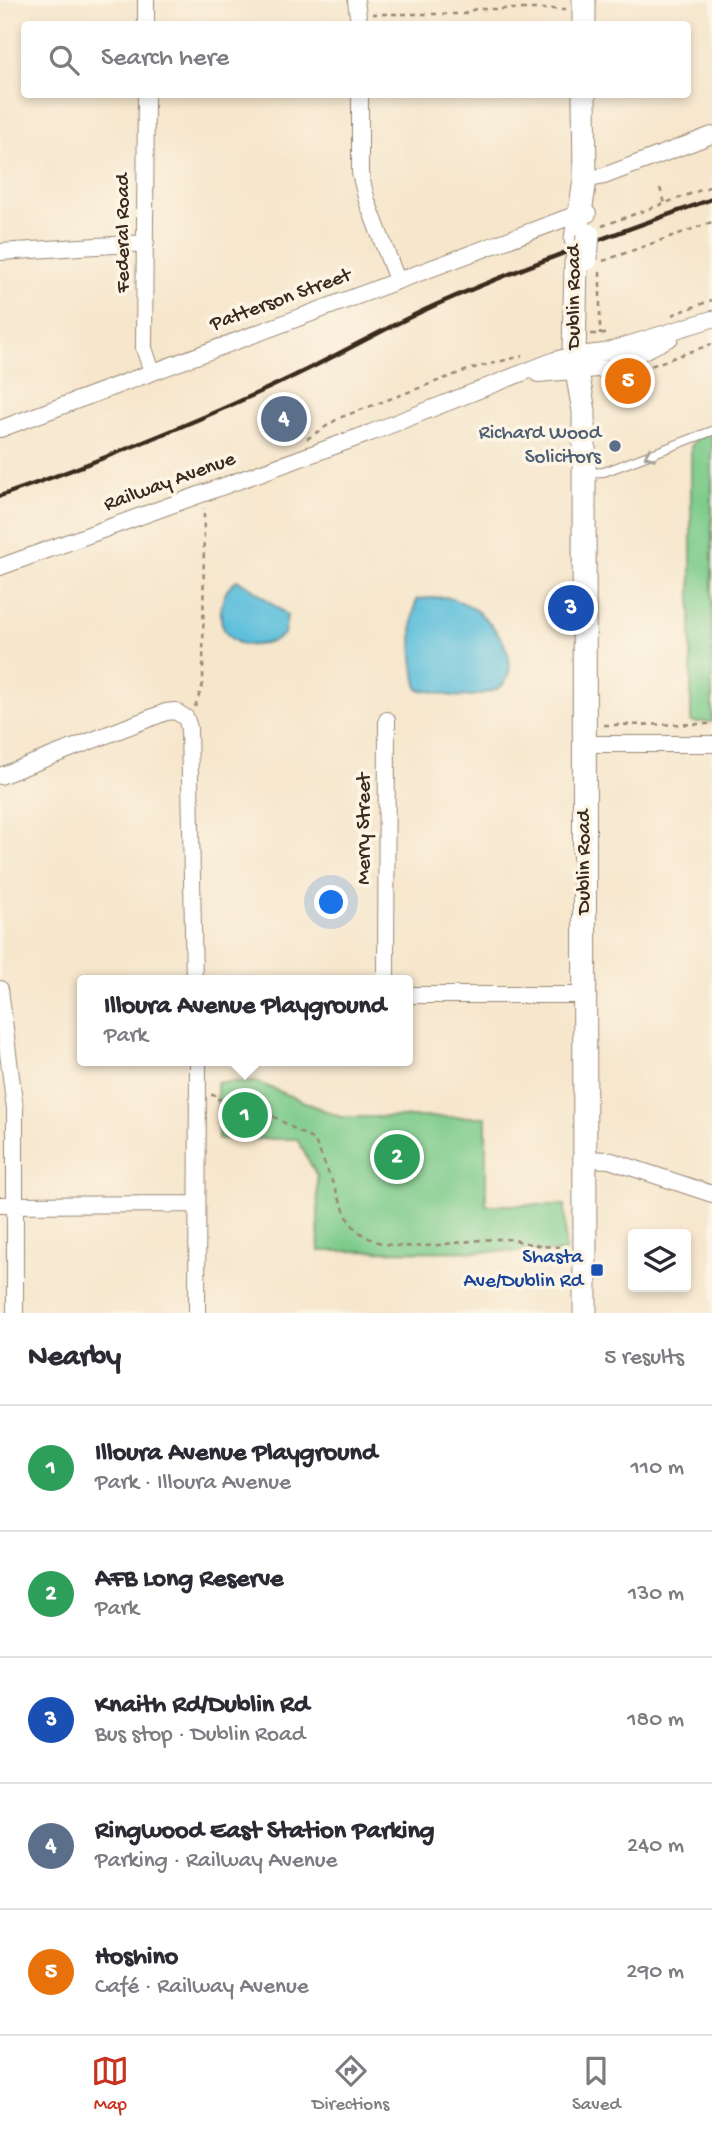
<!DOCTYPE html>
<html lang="en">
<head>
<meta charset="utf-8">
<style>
	body { margin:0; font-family:"Gochi Hand",sans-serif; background:#f2f2f3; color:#2b2b33 }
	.controls { position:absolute; right:21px; bottom:21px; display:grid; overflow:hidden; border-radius:7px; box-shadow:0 4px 10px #0003 }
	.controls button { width:63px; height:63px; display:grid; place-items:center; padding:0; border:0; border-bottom:2px solid #e1e1e2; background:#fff; color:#2b2b33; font:35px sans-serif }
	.you { position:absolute; left:332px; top:903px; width:24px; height:24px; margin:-18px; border:5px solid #fff; border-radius:50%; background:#1a73e8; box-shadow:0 0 0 10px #1a73e833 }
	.badge { display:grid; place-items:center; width:46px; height:46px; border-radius:50%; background:#c8321e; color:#fff; font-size:23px; font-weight:700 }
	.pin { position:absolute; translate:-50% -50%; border:4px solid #fff; box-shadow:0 2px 7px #0006 }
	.popup { position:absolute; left:77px; top:975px; width:336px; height:91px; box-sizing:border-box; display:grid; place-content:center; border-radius:7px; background:#fff; filter:drop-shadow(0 2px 5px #0005); font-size:23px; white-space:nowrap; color:#7c7c81 }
	.popup b { font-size:26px; color:#2b2b33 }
	.popup::after { content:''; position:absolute; left:50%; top:100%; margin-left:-14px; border:14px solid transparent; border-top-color:#fff }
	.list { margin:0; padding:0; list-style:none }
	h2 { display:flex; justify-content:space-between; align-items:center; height:91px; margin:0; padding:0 28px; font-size:30px }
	h2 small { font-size:23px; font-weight:400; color:#7c7c81 }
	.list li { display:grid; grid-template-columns:46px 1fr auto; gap:21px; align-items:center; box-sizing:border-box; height:126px; padding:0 28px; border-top:2px solid #e1e1e2 }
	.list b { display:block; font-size:26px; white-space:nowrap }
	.list p { margin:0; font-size:23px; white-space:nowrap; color:#7c7c81 }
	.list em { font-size:23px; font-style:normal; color:#7c7c81 }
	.icon { flex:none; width:38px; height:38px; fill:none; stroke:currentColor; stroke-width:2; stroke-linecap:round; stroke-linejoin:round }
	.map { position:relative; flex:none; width:712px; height:1313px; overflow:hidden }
	.search { position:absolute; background:#fff; box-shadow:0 4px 10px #0003; left:21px; right:21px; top:21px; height:77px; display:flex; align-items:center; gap:18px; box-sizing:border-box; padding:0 24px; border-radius:7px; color:#7c7c81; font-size:26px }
	.sheet { height:721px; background:#fff }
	nav { display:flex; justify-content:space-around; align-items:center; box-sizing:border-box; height:98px; border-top:2px solid #e1e1e2; background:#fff; font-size:19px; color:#7c7c81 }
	nav a { display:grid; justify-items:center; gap:4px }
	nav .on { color:#c8321e }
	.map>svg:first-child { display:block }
	.green { fill:#7dcb8b; stroke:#5c7a54; stroke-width:2 }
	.water { fill:#5dbfdb; stroke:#4c747c; stroke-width:2 }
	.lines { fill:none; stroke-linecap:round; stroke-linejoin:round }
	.service-casing { stroke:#988875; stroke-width:10 }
	.minor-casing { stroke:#988875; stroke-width:18 }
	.secondary-casing { stroke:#988875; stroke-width:25 }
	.path { stroke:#988875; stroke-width:2.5; stroke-dasharray:5 5; stroke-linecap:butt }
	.service { stroke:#fff; stroke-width:8 }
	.minor { stroke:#fff; stroke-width:16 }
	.secondary { stroke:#fff; stroke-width:23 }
	.rail { stroke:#3b2a1e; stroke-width:4.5 }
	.secondary-bridge-casing { stroke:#988875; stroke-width:25; stroke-linecap:butt }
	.secondary-bridge { stroke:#fff; stroke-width:23 }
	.oneway { stroke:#a79f9a }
	.service-dot { fill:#5c6f8a; stroke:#fcf5e5; stroke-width:2.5 }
	.transit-dot { fill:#1a4fb4; stroke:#fcf5e5; stroke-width:2.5 }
	.labels { text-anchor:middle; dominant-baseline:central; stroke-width:7; stroke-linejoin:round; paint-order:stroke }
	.street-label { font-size:21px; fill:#3b2a1e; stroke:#fcf5e5 }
	.service-label { font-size:21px; fill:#4e5e75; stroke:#fcf5e5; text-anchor:end }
	.transit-label { font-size:21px; fill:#164399; stroke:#fcf5e5; text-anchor:end }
</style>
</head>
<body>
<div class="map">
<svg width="712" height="1313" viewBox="0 0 712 1313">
	<rect width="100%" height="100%" fill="#fcf5e5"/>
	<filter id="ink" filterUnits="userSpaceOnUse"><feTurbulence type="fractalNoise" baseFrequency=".0143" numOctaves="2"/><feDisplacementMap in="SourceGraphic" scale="14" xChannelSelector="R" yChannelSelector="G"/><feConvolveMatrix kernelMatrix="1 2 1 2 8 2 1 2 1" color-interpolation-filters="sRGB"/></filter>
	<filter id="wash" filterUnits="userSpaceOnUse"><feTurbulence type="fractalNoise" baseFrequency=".00686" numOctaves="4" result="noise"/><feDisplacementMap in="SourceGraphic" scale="28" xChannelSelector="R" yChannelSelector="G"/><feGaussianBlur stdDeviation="1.57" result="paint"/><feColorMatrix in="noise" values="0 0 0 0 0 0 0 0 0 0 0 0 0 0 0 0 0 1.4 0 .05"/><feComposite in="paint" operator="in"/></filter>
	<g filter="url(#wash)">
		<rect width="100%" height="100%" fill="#f6e6cc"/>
		<path class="green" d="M712,433V722H691V445L697,438Z
			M217,1082H257L340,1117H486V1205H565V1252L319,1251L317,1176L297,1139H218Z"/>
		<path class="water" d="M237,580L249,586L287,615L284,634C270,646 241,651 228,635C215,621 221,589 237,580Z
			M446,597C454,600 464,602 471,607C492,620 522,657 504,683C500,690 488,692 481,694C465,698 454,697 439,693C432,690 425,692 418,689C412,665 409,623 417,599Z"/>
	</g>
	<g filter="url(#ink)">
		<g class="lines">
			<g class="service-casing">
				<path id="service" d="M586,473L604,472L712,431"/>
			</g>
			<g class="minor-casing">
				<path id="minor" d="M146,0V24
					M356,0L359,24
					M146,94L144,348L152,372
					M360,94V173L367,201L397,280
					M585,180L604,176L712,135
					M0,252L146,243
					M538,374L609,368L670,338
					M0,429L572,216L588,214
					M0,567L370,433L555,360L570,356L604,352L712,319
					M586,744H712
					M0,776L166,712L175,711L186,718L189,728L194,980
					M386,980L387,720
					M0,989L15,1109V1313
					M408,995H584
					M585,1159L609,1160L712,1194
					M0,1205L197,1204
					M197,1313L198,1061"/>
			</g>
			<g class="secondary-casing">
				<path id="secondary" d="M584,0V24
					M576,239L585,180L584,94
					M576,263L574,355L584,411L585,1313"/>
			</g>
			<path class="path" d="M372,14H464L475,9H567
				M660,188L665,203
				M602,226L712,186
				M603,261L712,222
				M600,272V335
				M672,315L712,300
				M591,334H609
				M642,369L712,344
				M307,439L339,418L470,369L522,356
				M195,707L203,684L204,508
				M604,725L712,724
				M211,1095H215V1099L237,1100L256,1106L315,1141L348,1219C378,1267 458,1237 505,1239C516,1239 526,1244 537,1245C547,1247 558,1247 569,1247"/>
			<use href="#service" class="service"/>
			<use href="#minor" class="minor"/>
			<use href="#secondary" class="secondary"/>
			<path class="rail" d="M0,496C100,461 198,422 294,376C343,353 390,325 440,303C529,264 621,232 712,199"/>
			<g class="secondary-bridge-casing">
				<path id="secondary-bridge" d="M586,259L588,235"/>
			</g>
			<use href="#secondary-bridge" class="secondary-bridge"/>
		</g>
		<defs><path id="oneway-chevron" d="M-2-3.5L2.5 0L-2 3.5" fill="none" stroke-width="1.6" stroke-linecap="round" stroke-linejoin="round" transform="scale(1.75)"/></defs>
		<use class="oneway" href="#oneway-chevron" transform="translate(649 455) rotate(159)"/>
	</g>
	<circle class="service-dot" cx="615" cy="446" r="7"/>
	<rect class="transit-dot" x="590" y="1263" width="14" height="14" rx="3.5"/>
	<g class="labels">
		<g class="street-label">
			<text transform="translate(124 233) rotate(-90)">Federal Road</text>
			<text transform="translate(575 297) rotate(-90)">Dublin Road</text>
			<text transform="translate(281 301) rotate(-20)">Patterson Street</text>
			<text transform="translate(170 483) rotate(-20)">Railway Avenue</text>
			<text transform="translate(365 829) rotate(-90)">Merry Street</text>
			<text transform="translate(585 862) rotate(-90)">Dublin Road</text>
		</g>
		<g class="service-label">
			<text x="601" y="434">Richard Wood<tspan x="601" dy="24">Solicitors</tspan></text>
		</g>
		<g class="transit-label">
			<text x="583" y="1258">Shasta<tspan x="583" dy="24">Ave/Dublin Rd</tspan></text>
		</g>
	</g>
</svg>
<div class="controls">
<button><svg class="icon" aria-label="layers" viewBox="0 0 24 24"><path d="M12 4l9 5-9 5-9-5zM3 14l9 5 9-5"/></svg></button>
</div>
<div class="you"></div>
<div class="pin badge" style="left:245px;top:1115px;background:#2e9e5b">1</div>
<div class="popup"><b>Illoura Avenue Playground</b>Park</div>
<div class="pin badge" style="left:397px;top:1157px;background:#2e9e5b">2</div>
<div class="pin badge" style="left:571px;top:608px;background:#1a4fb4">3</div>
<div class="pin badge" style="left:284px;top:419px;background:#5c6f8a">4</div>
<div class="pin badge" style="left:628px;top:381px;background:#e8710a">5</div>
<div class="search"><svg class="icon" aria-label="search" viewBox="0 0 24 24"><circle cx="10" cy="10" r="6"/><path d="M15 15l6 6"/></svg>Search here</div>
</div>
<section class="sheet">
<h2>Nearby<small>5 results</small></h2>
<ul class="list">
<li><span class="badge" style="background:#2e9e5b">1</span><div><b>Illoura Avenue Playground</b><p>Park · Illoura Avenue</p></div><em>110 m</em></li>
<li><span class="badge" style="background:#2e9e5b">2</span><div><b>AFB Long Reserve</b><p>Park</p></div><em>130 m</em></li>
<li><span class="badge" style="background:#1a4fb4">3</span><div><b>Knaith Rd/Dublin Rd</b><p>Bus stop · Dublin Road</p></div><em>180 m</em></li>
<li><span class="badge" style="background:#5c6f8a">4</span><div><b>Ringwood East Station Parking</b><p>Parking · Railway Avenue</p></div><em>240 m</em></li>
<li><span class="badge" style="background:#e8710a">5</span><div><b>Hoshino</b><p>Café · Railway Avenue</p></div><em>290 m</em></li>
</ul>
</section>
<nav>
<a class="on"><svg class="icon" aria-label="map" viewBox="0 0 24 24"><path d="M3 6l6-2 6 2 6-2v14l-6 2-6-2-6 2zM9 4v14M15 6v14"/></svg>Map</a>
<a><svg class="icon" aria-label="directions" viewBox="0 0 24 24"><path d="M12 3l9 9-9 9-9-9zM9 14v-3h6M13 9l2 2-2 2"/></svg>Directions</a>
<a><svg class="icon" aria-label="saved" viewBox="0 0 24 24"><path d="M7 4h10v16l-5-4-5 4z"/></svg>Saved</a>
</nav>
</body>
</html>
